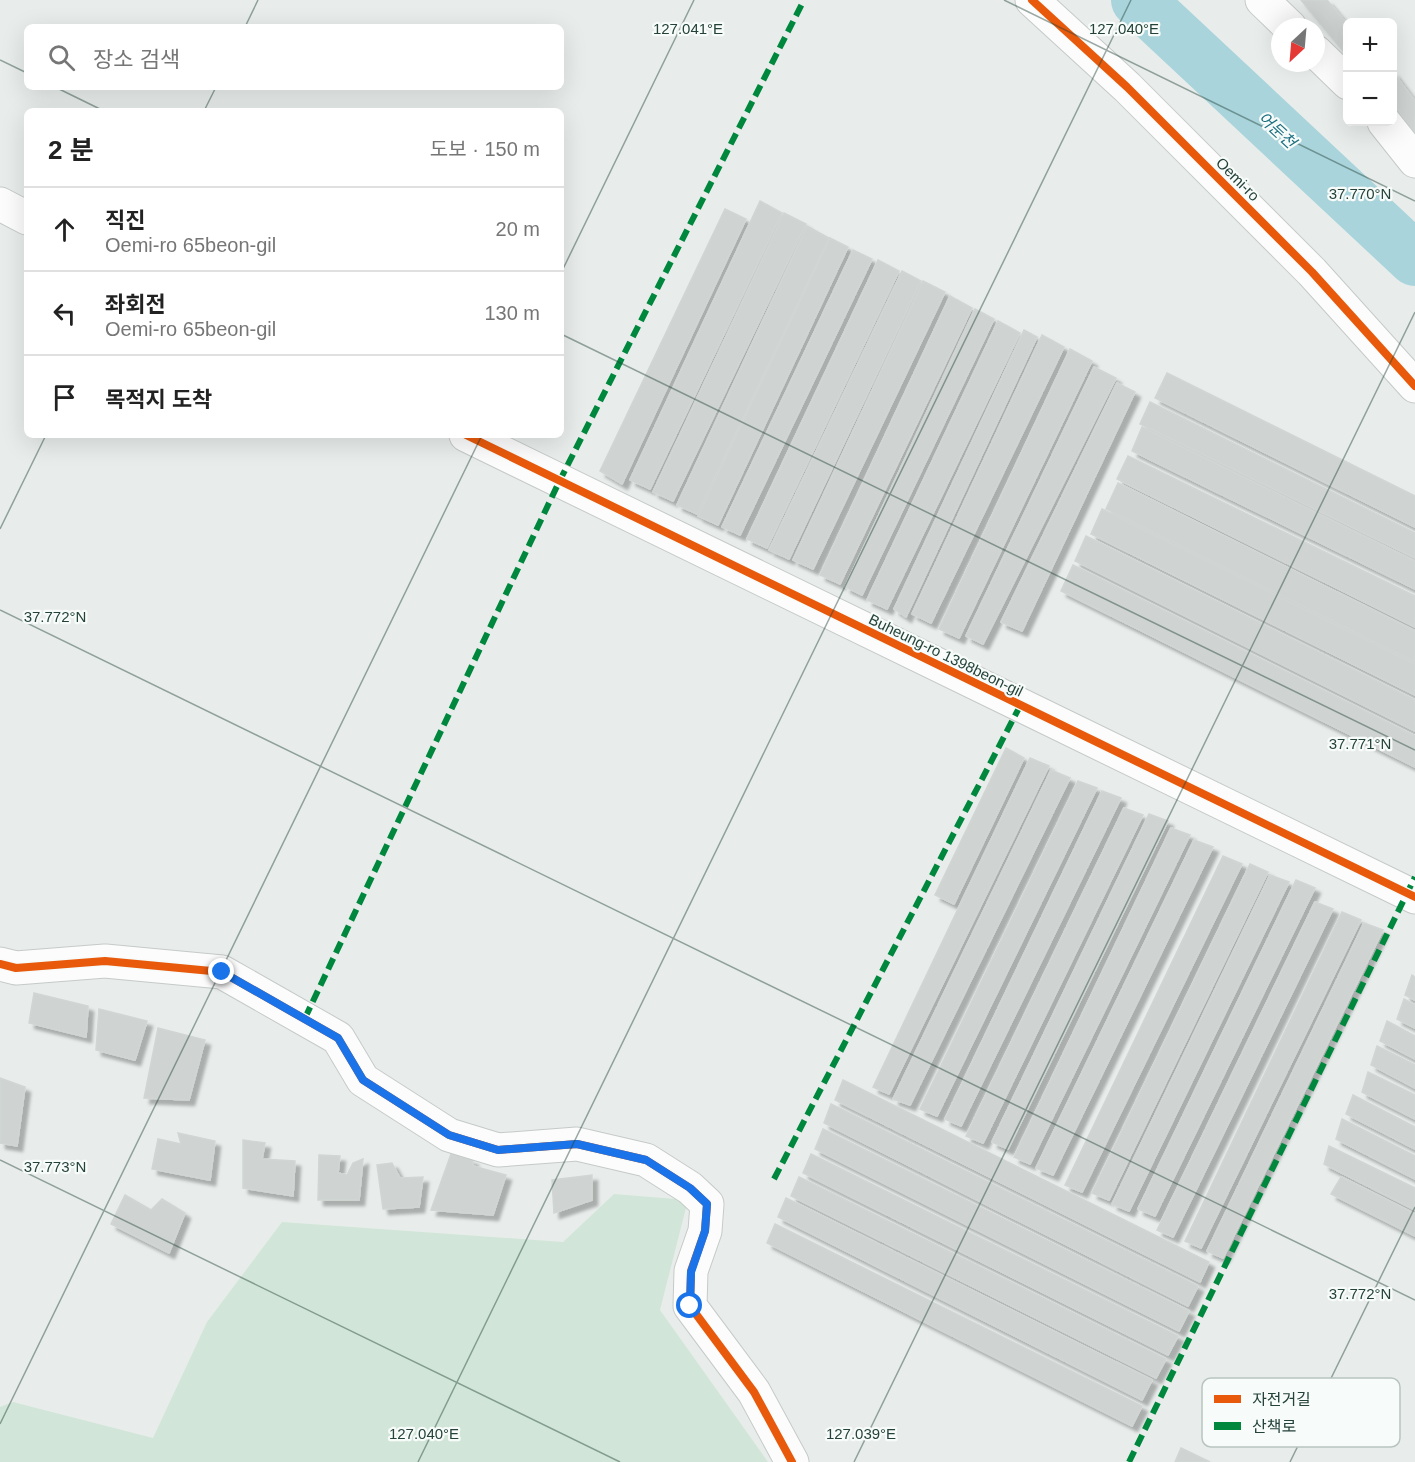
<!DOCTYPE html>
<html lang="ko">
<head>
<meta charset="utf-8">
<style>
	body { margin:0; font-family:Helvetica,"Noto Sans KR",sans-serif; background:#f2f2f2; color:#222 }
	.controls { position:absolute; right:18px; top:18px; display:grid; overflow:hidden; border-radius:9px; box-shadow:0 6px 24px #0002 }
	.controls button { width:54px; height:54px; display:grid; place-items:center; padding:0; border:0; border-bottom:2px solid #e0e0e0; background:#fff; color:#222; font:30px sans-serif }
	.compass { position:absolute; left:1271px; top:18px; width:54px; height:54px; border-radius:50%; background:#fff; box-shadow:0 6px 24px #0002; rotate:206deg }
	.stop { position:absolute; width:18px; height:18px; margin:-14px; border:4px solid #1a73e8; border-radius:50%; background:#fff }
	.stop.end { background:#1a73e8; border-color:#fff; box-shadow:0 2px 6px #0008 }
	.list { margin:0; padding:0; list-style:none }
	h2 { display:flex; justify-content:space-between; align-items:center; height:78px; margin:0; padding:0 24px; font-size:26px }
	h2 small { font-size:20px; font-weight:400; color:#767676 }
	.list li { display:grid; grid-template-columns:39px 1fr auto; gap:18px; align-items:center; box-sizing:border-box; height:84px; padding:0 24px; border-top:2px solid #e0e0e0 }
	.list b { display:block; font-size:22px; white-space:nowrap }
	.list p { margin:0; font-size:20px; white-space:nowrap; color:#767676 }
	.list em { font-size:20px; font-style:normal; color:#767676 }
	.icon { flex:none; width:33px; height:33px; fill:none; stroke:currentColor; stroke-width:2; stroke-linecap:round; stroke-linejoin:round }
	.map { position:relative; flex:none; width:1415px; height:1462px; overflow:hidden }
	.search { position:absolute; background:#fff; box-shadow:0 6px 24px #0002; left:24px; top:24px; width:540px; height:66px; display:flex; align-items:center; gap:15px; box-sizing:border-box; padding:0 21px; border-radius:9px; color:#767676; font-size:22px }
	.panel { position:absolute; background:#fff; box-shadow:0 6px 24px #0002; left:24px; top:108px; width:540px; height:330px; border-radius:9px }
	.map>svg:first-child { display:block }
	.green { fill:#d1e6d8 }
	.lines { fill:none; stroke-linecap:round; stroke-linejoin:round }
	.river { stroke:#a9d4db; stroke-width:54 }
	.building { fill:#cfd4d2; stroke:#d1d6d4; stroke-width:1.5; filter:url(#shadow) }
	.minor-casing { stroke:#c5cac8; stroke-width:35 }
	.minor { stroke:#fcfcfc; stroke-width:33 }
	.quiet { stroke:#00873e; stroke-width:6; stroke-dasharray:12 6; stroke-linecap:butt }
	.cycleway-casing { stroke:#f7fbf9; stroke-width:11 }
	.cycleway { stroke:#e8590c; stroke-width:8 }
	.route { stroke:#1a73e8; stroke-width:8 }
	.ticks { fill:none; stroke:#24423a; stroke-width:1.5; stroke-opacity:0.45 }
	.labels { text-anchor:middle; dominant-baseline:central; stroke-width:4.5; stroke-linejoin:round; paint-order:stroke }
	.street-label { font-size:15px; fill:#24423a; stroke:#f7fbf9 }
	.water-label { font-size:16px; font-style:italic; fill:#1c6f80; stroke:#f7fbf9 }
	.key { fill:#f7fbf9; stroke:#b8c4c0; stroke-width:1.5 }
	.key-label { font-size:16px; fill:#24423a }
	.ticks-label { font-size:15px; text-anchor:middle; fill:#24423a; stroke:#f7fbf9; stroke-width:4.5; stroke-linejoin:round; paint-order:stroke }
</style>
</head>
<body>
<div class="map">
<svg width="1415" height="1462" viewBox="0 0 1415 1462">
	<defs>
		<filter id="shadow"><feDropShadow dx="5.5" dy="5.5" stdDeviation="1.5" flood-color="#0004"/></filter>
	</defs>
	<rect width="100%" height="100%" fill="#e8edeb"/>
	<path class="green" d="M614,1194L688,1200L660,1310L768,1462H0V1407L13,1402L153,1438L207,1322L282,1222L563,1242Z"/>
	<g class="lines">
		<path class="river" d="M1138,0L1415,259"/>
	</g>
	<path class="building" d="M1301,0H1327L1348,25V57Z
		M1393,72L1415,101V133L1392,104Z
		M760,201L782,213L650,489L630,480Z
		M725,209L746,219L622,484L600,471Z
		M784,213L806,224L673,501L653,492Z
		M807,226L829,238L697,514L677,505Z
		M830,238L848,247L718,525L698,516Z
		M853,250L872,259L740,535L722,527Z
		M878,260L899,271L767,548L747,539Z
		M902,271L921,281L789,559L769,550Z
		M923,281L945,292L813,569L793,560Z
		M950,296L972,308L840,584L820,575Z
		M975,309L994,319L862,595L845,587Z
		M998,321L1020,333L887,609L867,600Z
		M1024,330L1037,337L906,617L894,609Z
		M1042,335L1064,347L931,623L912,614Z
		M1070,349L1092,361L959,638L939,629Z
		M1094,367L1116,378L983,644L966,636Z
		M1167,373L1415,496V527L1155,398Z
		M1117,383L1135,392L1022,631L1001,622Z
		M1150,402L1415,533V558L1140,424Z
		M1142,427L1415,561V589L1132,451Z
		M1128,456L1415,596V627L1117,479Z
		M1118,483L1415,631V662L1106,509Z
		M1102,509L1415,664V695L1091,534Z
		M1086,536L1415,700V731L1075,561Z
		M1073,565L1415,736V767L1061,591Z
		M1006,748L1024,758L954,904L935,895Z
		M1030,758L1049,766L889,1094L873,1087Z
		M1051,770L1070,778L910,1105L893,1099Z
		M1078,781L1097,788L937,1116L920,1109Z
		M1102,791L1121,798L961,1126L945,1119Z
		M1124,808L1143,815L983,1143L966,1136Z
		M1149,814L1168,821L1008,1149L992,1142Z
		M1171,828L1190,835L1030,1164L1014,1157Z
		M1194,840L1213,847L1053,1175L1036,1168Z
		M1223,856L1242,864L1082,1192L1065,1185Z
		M1250,864L1268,872L1109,1200L1092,1193Z
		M1270,875L1289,882L1129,1211L1112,1204Z
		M1296,880L1315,888L1155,1216L1138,1209Z
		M1315,902L1333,909L1173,1237L1157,1230Z
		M1342,912L1361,920L1201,1248L1185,1241Z
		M1364,923L1383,930L1223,1258L1207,1251Z
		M1412,975L1415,977V1000L1405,995Z
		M34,993L88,1006L86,1037L29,1023Z
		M1404,999L1415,1005V1028L1397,1019Z
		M99,1009L147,1021L135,1060L96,1050Z
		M1387,1021L1415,1036V1059L1380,1041Z
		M158,1028L205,1040L189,1100L144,1098Z
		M1377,1046L1415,1065V1088L1371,1065Z
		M1368,1072L1415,1095V1119L1362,1092Z
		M0,1078L25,1087L17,1146L0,1143Z
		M843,1080L1209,1262L1200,1282L835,1100Z
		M1353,1095L1415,1127V1149L1346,1114Z
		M831,1104L1198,1286L1188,1306L824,1123Z
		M1342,1119L1415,1156V1179L1336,1139Z
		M823,1129L1189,1311L1179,1331L815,1149Z
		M178,1133L215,1141L210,1180L152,1169L158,1139L181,1144Z
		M243,1140L265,1143L262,1159L295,1161L293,1196L243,1188Z
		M1329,1146L1415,1188V1210L1324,1164Z
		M451,1154L473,1160V1166L506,1175L493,1215L431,1210Z
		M811,1154L1178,1336L1168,1355L803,1173Z
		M319,1155L340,1156L338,1173L347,1175L353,1163L363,1159L359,1200H318Z
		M392,1163L400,1178L423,1177L419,1207L383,1209L377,1165Z
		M592,1175V1200L554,1213L552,1180Z
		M799,1177L1166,1359L1156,1378L791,1196Z
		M1341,1177L1415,1214V1236L1331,1194Z
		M125,1195L151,1210L162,1199L185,1213L169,1253L111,1224Z
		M786,1198L1152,1380L1142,1400L778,1217Z
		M775,1224L1142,1406L1132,1426L767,1243Z
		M1181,1448L1210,1462H1175Z"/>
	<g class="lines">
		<g class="minor-casing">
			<path id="minor" d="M1032,0L1127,87L1312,272L1415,386
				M1262,0L1290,27
				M1316,52L1348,83
				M1384,122L1415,161
				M0,204L27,218
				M466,435L1415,897
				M0,964L16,968L105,961L222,972L338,1038L363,1080L449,1135L498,1150L577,1144L646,1160L690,1188L707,1204L705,1231L691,1271L690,1306L754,1392L792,1462"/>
		</g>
		<use href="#minor" class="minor"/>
		<path class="quiet" d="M305,1018L559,482L804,0
			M774,1179L1020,706
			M1129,1462L1415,877"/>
		<g class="cycleway-casing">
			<path id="cycleway" d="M1032,0L1127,87L1312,272L1415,386
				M466,435L1415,897
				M0,964L16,968L105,961L222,972L338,1038L363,1080L449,1135L498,1150L577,1144L646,1160L690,1188L707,1204L705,1231L691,1271L690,1306L754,1392L792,1462"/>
		</g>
		<use href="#cycleway" class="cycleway"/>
	</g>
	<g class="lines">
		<path class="route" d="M222,972L338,1038L363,1080L449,1135L498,1150L577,1144L646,1160L690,1188L707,1204L705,1231L691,1272L690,1306"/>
	</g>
	<path class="ticks" d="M1004,0L1415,201M245,27L258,0M0,60L27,73M55,87L104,111M204,111L216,87M561,273L694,0M561,334L1415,750M0,529L46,435M0,610L1415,1300M0,1160L620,1462M0,1424L482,435M418,1462L1131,0M854,1462L1415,312M1290,1462L1415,1207"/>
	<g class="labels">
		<g class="street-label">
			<text transform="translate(1238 179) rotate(45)">Oemi-ro</text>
			<text transform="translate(946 655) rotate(26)">Buheung-ro 1398beon-gil</text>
		</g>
		<g class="water-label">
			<text transform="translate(1277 130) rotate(43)">어둔천</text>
		</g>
	</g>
	<rect x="1202" y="1378" width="198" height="69" rx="9" class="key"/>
	<rect x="1214" y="1395" width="27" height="8" fill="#e8590c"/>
	<rect x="1214" y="1422" width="27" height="8" fill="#00873e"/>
	<g class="key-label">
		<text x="1252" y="1405">자전거길</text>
		<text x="1252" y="1432">산책로</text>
	</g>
	<g class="ticks-label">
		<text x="688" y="34">127.041°E</text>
		<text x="1124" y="34">127.040°E</text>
		<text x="1360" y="199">37.770°N</text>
		<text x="55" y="622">37.772°N</text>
		<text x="1360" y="749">37.771°N</text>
		<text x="55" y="1172">37.773°N</text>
		<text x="1360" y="1299">37.772°N</text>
		<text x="424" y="1439">127.040°E</text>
		<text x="861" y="1439">127.039°E</text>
	</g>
</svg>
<div class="controls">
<button>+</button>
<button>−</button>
</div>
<svg class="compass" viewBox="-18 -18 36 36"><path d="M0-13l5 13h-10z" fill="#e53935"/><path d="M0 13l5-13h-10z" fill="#767676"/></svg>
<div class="stop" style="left:690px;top:1306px"></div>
<div class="stop end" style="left:222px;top:972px"></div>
<div class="search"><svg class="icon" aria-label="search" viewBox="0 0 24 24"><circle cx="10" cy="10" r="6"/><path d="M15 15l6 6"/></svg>장소 검색</div>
<section class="panel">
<h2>2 분<small>도보 · 150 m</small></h2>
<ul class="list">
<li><svg class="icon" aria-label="ahead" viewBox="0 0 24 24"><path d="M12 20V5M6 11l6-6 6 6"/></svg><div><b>직진</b><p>Oemi-ro 65beon-gil</p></div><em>20 m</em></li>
<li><svg class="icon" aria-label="left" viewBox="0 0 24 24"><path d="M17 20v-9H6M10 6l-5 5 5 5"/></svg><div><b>좌회전</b><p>Oemi-ro 65beon-gil</p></div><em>130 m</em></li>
<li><svg class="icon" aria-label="arrive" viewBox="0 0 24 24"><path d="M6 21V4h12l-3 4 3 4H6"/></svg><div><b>목적지 도착</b></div></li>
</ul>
</section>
</div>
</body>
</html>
